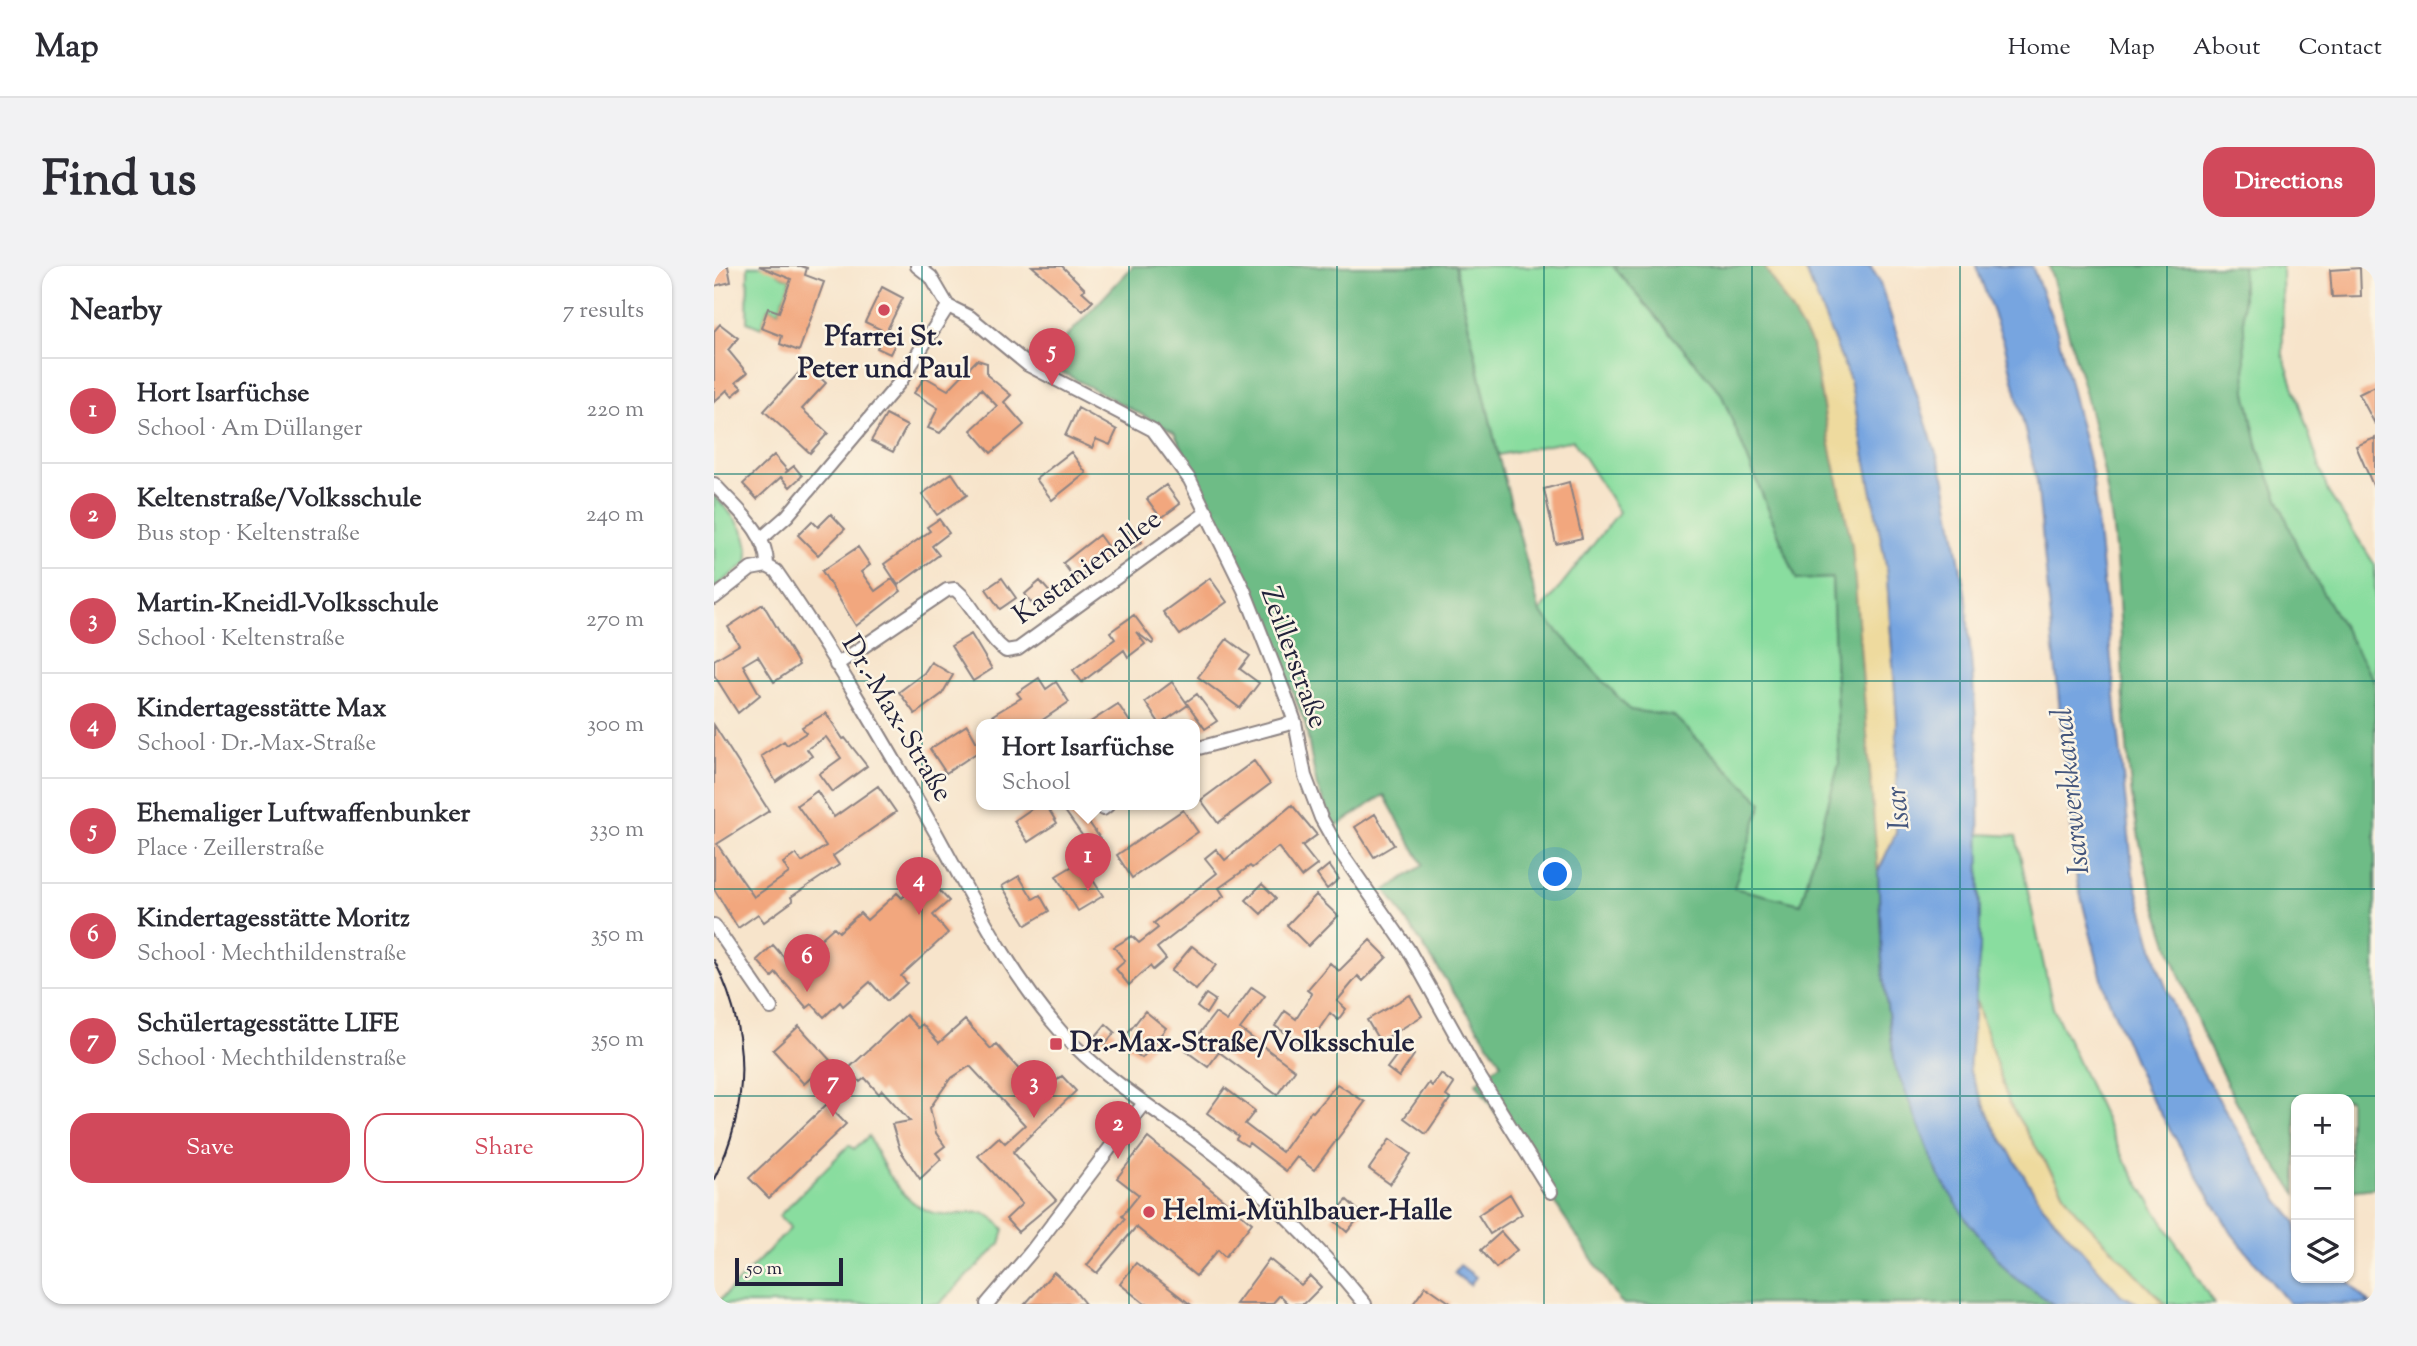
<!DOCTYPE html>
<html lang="en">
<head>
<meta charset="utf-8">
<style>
	body { margin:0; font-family:"Sorts Mill Goudy",serif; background:#f2f2f3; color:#2b2b33 }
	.controls { position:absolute; right:21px; bottom:21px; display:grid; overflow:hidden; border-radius:14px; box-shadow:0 2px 5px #0004 }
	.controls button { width:63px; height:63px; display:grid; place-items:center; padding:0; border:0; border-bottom:2px solid #e1e1e2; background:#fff; color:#2b2b33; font:35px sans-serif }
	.scale { position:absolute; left:21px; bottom:18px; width:108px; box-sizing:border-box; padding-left:7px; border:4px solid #22223b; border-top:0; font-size:19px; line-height:24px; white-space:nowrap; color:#22223b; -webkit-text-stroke:5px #fcf5e5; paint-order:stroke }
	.you { position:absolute; left:842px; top:609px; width:24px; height:24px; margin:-18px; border:5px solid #fff; border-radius:50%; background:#1a73e8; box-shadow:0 0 0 10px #1a73e833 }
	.badge { display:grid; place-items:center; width:46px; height:46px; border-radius:50%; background:#d1495b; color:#fff; font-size:23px; font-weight:700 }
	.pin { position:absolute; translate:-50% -58px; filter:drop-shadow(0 2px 4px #0008) }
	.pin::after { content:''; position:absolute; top:37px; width:24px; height:21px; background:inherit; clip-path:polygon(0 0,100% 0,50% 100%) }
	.popup { position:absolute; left:262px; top:453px; width:224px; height:91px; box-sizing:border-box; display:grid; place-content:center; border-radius:14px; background:#fff; filter:drop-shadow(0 2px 5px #0005); font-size:23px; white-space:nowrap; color:#7c7c81 }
	.popup b { font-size:26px; color:#2b2b33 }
	.popup::after { content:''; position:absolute; left:50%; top:100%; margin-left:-14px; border:14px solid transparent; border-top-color:#fff }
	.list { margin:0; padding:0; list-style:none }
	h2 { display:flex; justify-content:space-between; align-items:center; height:91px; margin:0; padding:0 28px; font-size:30px }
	h2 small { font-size:23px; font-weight:400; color:#7c7c81 }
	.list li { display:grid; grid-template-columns:46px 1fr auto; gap:21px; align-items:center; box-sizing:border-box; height:105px; padding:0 28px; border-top:2px solid #e1e1e2 }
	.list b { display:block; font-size:26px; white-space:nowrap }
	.list p { margin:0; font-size:23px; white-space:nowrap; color:#7c7c81 }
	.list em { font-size:23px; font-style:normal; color:#7c7c81 }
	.actions { display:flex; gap:14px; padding:21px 28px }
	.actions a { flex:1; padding:16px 0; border:2px solid #d1495b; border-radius:21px; text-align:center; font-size:24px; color:#d1495b }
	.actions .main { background:#d1495b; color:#fff }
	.icon { flex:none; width:38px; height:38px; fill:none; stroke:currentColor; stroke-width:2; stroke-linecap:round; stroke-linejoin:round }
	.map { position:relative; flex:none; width:1661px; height:1038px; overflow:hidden; border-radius:21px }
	header { display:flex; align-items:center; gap:42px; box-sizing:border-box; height:98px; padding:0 35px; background:#fff; border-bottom:2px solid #e1e1e2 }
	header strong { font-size:33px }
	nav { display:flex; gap:38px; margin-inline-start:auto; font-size:24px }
	.intro { display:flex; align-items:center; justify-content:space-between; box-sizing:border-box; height:168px; padding:0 42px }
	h1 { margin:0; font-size:49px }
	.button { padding:18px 32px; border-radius:21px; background:#d1495b; color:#fff; font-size:24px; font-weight:700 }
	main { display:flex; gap:42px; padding:0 42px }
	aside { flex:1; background:#fff; border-radius:21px; box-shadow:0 2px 5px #0004 }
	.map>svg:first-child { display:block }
	.green { fill:#89dd9f; stroke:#56806d; stroke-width:2 }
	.forest { fill:#6ebc86; stroke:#486f60; stroke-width:2 }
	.sand { fill:#eeda9e; stroke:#887e6c; stroke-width:2 }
	.water { fill:#77a5e0; stroke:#4c648e; stroke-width:2 }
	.building { fill:#f2a77e }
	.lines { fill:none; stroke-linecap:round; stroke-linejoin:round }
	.street-casing { stroke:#8c8383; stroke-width:16 }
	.street { stroke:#fff; stroke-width:12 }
	.tram { stroke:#22223b; stroke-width:2 }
	.grid { fill:none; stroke:#0f766e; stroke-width:2; stroke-opacity:0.55 }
	.poi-dot { fill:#d1495b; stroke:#fcf5e5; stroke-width:2.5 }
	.labels { text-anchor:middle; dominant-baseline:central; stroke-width:5; stroke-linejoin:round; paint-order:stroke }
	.poi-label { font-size:28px; font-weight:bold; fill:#22223b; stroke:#fcf5e5; text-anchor:start }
	.street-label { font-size:28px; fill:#22223b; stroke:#fcf5e5 }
	.water-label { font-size:30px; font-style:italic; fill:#44567d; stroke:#fcf5e5 }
</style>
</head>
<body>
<header>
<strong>Map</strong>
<nav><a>Home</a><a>Map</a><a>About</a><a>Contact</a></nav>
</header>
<div class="intro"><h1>Find us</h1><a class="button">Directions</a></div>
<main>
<aside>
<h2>Nearby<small>7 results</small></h2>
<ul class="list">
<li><span class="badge">1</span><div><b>Hort Isarfüchse</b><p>School · Am Düllanger</p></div><em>220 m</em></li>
<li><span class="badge">2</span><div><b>Keltenstraße/Volksschule</b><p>Bus stop · Keltenstraße</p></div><em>240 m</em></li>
<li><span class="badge">3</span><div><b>Martin-Kneidl-Volksschule</b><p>School · Keltenstraße</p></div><em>270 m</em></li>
<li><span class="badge">4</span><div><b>Kindertagesstätte Max</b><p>School · Dr.-Max-Straße</p></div><em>300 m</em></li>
<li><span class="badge">5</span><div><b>Ehemaliger Luftwaffenbunker</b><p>Place · Zeillerstraße</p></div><em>330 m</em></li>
<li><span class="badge">6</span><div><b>Kindertagesstätte Moritz</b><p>School · Mechthildenstraße</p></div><em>350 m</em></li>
<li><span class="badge">7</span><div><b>Schülertagesstätte LIFE</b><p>School · Mechthildenstraße</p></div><em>350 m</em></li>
</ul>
<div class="actions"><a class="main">Save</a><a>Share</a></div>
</aside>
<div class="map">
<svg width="1661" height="1038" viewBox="0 0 1661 1038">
	<rect width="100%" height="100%" fill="#fcf5e5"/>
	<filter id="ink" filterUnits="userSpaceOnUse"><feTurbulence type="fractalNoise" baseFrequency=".0143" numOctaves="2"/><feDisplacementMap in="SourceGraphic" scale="14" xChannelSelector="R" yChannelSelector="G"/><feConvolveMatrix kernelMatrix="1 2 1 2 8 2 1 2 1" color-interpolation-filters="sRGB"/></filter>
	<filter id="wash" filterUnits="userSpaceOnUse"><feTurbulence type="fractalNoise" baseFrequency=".00686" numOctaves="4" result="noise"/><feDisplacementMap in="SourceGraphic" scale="28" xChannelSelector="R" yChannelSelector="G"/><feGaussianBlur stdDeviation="1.57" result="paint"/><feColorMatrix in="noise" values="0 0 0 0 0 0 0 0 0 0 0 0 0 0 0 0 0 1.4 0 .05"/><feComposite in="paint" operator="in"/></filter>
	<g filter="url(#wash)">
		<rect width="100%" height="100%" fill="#f7e4cb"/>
		<path class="green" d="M34,0H66L64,8L77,13L65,45L54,42L47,62L33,56Z
			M741,0H899L1007,127L1083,314L1118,312L1125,497L1087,638L1019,622L960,450L916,445L826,346L905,246L859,174L784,189Z
			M1528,0H1568L1569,89L1614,226L1661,299V416C1607,338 1547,222 1532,129C1525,87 1531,42 1528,0Z
			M0,229C18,249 39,267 33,297L0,322Z
			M1265,568L1302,570L1339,742L1409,892L1500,1038H1451L1361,945L1295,837L1261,732L1266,681Z
			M155,870C169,902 191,946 231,949C261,950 266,936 290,963L286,978L225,1038H2L77,962L65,950L135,879L140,883Z"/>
		<path class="forest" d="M419,0H741L784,189L826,346L916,444L960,450L1048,537L1020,622L1087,638L1125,497L1118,312L1083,314L1007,127L899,0H1050L1098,79L1115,174L1138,279L1164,606L1169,710L1181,800L1225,910L1339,1038H910L905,1034L762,817L787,797L672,624L709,599L670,529L621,561L603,521L591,457L563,387L529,305L460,166L329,96Z
			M1335,0H1528L1532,126L1544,183L1586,287L1661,416V922L1635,925V833H1582V927C1503,827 1435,656 1418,530C1406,439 1410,347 1398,256C1387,169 1359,84 1335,0Z"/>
		<path class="sand" d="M1050,0H1090L1136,114L1172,299L1183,454L1182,567L1164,606L1138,279L1115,174L1098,79Z
			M1261,732L1295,837L1361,945L1451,1038H1425L1407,1029L1328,939L1279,859L1255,804Z"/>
		<path class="water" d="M1090,0H1156L1165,14L1231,214L1252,332L1265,489L1266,681L1255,804L1279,859L1328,939L1407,1029L1425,1038H1339L1297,1009L1254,956L1225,910L1181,800L1169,710L1164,606L1182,567L1183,454L1172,299L1136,114Z
			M1262,0H1318L1343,65L1378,206L1419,608L1445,704L1484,798L1565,935L1582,956V1012H1630L1656,1038L1575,1037L1518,968L1431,821L1391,725L1363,615L1323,215L1291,80Z
			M746,999L762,1011L756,1019L740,1007Z"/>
		<g id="blocks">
			<path class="building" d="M0,0H14L17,16L0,20Z
				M45,0H87L93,2L91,9L110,16L85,85L66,78L68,70L47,62L54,42L65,46L77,13Z
				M318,0H348L371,23L368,25L379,35L369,45Z
				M1646,2L1647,30L1618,31L1616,4Z
				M168,21L189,32L172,66L151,56Z
				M6,58L24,72L14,84L33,107L22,116L28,122L18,130L13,124L0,136V65Z
				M169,69L182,76L176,88L163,82Z
				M263,94L273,97V109L297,129L290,136L310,159L277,187L257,164L283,140L267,123L226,167L214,162L224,142L200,127L211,111L234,124Z
				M92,99L112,117L88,143L114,167L96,187L50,145Z
				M1661,120V158L1645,128Z
				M364,142L403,164L396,179L382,173L378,182L351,170Z
				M172,149L193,160L179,186L157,175Z
				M1661,172V224L1642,180Z
				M357,186L372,207L338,234L322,213Z
				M60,189L74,205L71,207L80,200L88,210L76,221L67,211L43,233L29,218Z
				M238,207L253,229L223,249L208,228Z
				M855,216L868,272L842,278L830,223Z
				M452,219L466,238L447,252L433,233Z
				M117,248L131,263L104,289L84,269L98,255L104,261Z
				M225,253L235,267L218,280L225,289L184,319L170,298L216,265L213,261Z
				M418,262L428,276L418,283L409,269Z
				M385,269L398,287L361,313L349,297Z
				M144,281L156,299L147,306L161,325L178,313L187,325L142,360L108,305Z
				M288,312L302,332L286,343L272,323Z
				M496,312L513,336L466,369L449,346Z
				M326,315L339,330L322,343L311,328Z
				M49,338L85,399L60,416L44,390L29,399L46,429L24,447L0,409V394L25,379L14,361Z
				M420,349L440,376L438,378L422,366L431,378L414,391L410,384L368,416L359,404L401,373L396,366Z
				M257,368L278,403L259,415L237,380Z
				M513,373L536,390L526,403L545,417L526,442L484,411Z
				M217,396L239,409L228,428L201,448L185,426L210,407Z
				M325,412L332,423L342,416L355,436L321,459H285L279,449L307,432L303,427Z
				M458,416L474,439L446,458L431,436Z
				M483,428L503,455L491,463L472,436Z
				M404,438L418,459H372Z
				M112,447L129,473L131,472L153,500L118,526L105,508L127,492L112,471L93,483L98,490L62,516L47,490L70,475L73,479L92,467L88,461Z
				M0,459L55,545L3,578L40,631L75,607L69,597L82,588L88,596L112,580L83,539L103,525L120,551L164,520L182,546L119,590L125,599L77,631L79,635L50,656L44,648L24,662L0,623Z
				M253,459L267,484L232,507L216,483Z
				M540,495L556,518L504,557L487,534Z
				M323,539H332L343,557L314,576L300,555Z
				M359,539H363L388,575L377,582L351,545Z
				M578,539L603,569L588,580L603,599L587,611L564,581L538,602L536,600L505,622L510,630L443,682L452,693L439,704L436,700L415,719L402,703L411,695L400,681L418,670L425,677L444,662L440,657L503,607L491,592L502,583L511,594Z
				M469,544L484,566L418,612L403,589Z
				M661,548L680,579L660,591L641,561Z
				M367,595L389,630L364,645L342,610Z
				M615,599L625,613L613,623L603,609Z
				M212,610L235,635L219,649L234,667L187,710L193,717L173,735L156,716L129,740L126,736L110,751L98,738L93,742L62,707L58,711L43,694L59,679L82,705L107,683L102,677L120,661L125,666L146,647L153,654L183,627L188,632Z
				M305,610L319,633L326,629L335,645L312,659L288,620Z
				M548,618L562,632L547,648L532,634Z
				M602,629L624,650L594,680L573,659Z
				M656,674L673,691L649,715L644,710L623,735L632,743L624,754L616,747L593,781L561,760L571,745L582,753L598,728L593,724L616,697L625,705Z
				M478,680L502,699L482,724L457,705Z
				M538,721L551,730L526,763L581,804L563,829L505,786L494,801L472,785L501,747L513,755Z
				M492,728L501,734L492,748L483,741Z
				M696,729L708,750L666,776L653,754Z
				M431,745L452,762L428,792L407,776Z
				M192,749L204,762L208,758L225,777L251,754L277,783L282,778L327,828L348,810L362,825L299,886L342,934L304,966L292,953L308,938L264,890L285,871L291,877L311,859L256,800L236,813L216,842L222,867L231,880L222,887L227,893L206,913L186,884L178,858L196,855L168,824L165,828L151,812L146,816L134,803Z
				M392,758L401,766L391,778L382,770Z
				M85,760L116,794L90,818L59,784Z
				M689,781L700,789L685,811L673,802Z
				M727,808L740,818L732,830L736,833L712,868L690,852L715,817L718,820Z
				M623,818L651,836L600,904L583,891L572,905L535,877L533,880L522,873L524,870L493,847L511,822L541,845L531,858L568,886L597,845L599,846Z
				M113,838L132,858L55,932L35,912Z
				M434,872L538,957L511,991L504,984L482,1010L422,961L383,1007L373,999L411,953L408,950L425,929L403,912Z
				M676,873L697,888L676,918L655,903Z
				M796,928L808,948L776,968L764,949Z
				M633,934L648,948L633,966L617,952Z
				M787,966L803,984L782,1002L767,984Z
				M555,993L587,1019L596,1010L607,1021L590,1038H575L566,1029L558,1038H522Z
				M422,997L476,1038H431L406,1018Z
				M340,1006L359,1023L371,1038H311Z
				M712,1020L738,1038H699Z"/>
		</g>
	</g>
	<g filter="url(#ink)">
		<use href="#blocks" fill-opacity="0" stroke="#8c8383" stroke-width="2"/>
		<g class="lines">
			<g class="street-casing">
				<path id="street" d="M203,0L217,11L234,40L256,51L314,99L439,164L476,214L530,324L572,431L581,456L591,510L607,552L625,584L694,683L762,805L837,926
					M0,218C21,242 54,266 53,300
					M48,272L73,250L186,116L234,40
					M53,300L62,305C120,389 172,479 222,567C260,636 296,709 349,768C393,816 451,849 502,889C558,932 607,984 651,1038
					M0,332L37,303L53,300
					M122,399L233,324L241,323C262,340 270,369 292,385L304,383L493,246
					M481,483L581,456
					M389,543L394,539
					M0,659L57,742
					M273,1038L317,986L430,837"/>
			</g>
			<use href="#street" class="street"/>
			<path class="tram" d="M0,694C37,766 36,842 0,913"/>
		</g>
	</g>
	<path class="grid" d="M208,0V1038M415,0V1038M623,0V1038M830,0V1038M1038,0V1038M1246,0V1038M1453,0V1038M0,208H1661M0,415H1661M0,623H1661M0,830H1661"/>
	<g class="poi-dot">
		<circle cx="170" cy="44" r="7"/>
		<rect x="335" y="771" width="14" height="14" rx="3.5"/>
		<circle cx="435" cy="946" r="7"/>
	</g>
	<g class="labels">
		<g class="poi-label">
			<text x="170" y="72" text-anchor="middle">Pfarrei St.<tspan x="170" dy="32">Peter und Paul</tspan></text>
			<text x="356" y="778">Dr.-Max-Straße/Volksschule</text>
			<text x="449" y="946">Helmi-Mühlbauer-Halle</text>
		</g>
		<g class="street-label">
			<text transform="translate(374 302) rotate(-36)">Kastanienallee</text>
			<text transform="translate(579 392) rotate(70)">Zeillerstraße</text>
			<text transform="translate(182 453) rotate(59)">Dr.-Max-Straße</text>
		</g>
		<g class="water-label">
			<text transform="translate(1358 525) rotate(-96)">Isarwerkkanal</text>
			<text transform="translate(1185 542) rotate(-95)">Isar</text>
		</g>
	</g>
</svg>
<div class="controls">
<button>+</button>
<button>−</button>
<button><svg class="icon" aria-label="layers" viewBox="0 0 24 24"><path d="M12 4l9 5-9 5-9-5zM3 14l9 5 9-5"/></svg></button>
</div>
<div class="scale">50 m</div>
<div class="you"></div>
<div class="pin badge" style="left:374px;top:625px">1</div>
<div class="popup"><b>Hort Isarfüchse</b>School</div>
<div class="pin badge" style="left:404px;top:893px">2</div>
<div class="pin badge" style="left:320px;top:852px">3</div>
<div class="pin badge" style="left:205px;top:649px">4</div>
<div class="pin badge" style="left:338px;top:120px">5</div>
<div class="pin badge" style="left:93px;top:726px">6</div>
<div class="pin badge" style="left:119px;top:851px">7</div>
</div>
</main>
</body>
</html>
